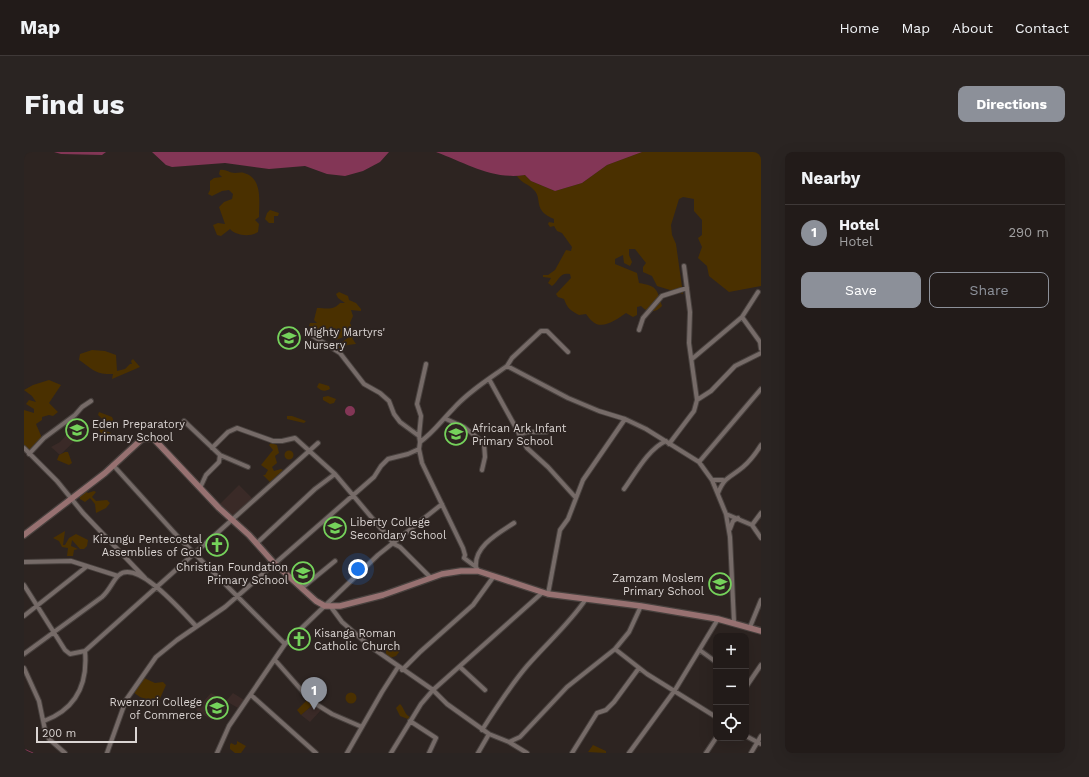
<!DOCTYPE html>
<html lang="en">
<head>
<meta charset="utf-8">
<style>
	body { margin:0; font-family:"Work Sans",sans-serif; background:#2a2422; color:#f1f3f6 }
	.controls { position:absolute; right:12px; bottom:12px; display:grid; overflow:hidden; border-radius:8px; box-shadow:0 4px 16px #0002 }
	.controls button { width:36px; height:36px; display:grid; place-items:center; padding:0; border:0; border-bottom:1px solid #3f3938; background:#221b19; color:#f1f3f6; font:20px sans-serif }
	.scale { position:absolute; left:12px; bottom:10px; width:101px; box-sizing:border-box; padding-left:4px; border:2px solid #dbd5d3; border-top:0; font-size:11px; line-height:14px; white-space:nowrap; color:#dbd5d3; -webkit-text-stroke:3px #2d2421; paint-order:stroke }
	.you { position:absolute; left:334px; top:417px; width:14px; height:14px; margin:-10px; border:3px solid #fff; border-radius:50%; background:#1a73e8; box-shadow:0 0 0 6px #1a73e833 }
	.badge { display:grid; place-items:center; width:26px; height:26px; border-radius:50%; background:#8c9099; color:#fff; font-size:13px; font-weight:700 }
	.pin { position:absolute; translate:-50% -33px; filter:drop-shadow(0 1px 2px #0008) }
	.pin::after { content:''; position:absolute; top:21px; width:14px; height:12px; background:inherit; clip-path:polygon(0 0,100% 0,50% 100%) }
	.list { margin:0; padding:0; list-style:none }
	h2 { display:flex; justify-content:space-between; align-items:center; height:52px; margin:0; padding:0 16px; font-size:17px }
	h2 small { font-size:13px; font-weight:400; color:#a2a1a2 }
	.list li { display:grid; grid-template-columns:26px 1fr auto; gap:12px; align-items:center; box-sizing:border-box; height:56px; padding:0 16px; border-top:1px solid #3f3938 }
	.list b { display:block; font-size:15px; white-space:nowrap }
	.list p { margin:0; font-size:13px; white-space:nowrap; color:#a2a1a2 }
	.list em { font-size:13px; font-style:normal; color:#a2a1a2 }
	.actions { display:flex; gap:8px; padding:12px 16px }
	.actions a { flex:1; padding:9px 0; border:1px solid #8c9099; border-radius:8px; text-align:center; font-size:14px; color:#8c9099 }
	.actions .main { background:#8c9099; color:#fff }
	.icon { flex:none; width:22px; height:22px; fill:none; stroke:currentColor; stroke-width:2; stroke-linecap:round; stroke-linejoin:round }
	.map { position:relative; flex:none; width:737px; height:601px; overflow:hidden; border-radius:8px }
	header { display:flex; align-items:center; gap:24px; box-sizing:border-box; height:56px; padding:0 20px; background:#221b19; border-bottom:1px solid #3f3938 }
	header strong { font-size:19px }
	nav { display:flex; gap:22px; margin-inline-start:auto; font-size:14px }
	.intro { display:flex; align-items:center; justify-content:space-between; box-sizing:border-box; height:96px; padding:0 24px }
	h1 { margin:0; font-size:28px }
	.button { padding:10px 18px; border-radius:8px; background:#8c9099; color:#fff; font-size:14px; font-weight:700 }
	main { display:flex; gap:24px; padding:0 24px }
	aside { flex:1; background:#221b19; border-radius:8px; box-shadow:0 4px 16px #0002 }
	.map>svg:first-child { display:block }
	.built { fill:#3a2a27 }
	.green { fill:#4a3000 }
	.water { fill:#833656 }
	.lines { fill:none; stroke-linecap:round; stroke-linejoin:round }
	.stream { stroke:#833656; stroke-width:1 }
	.street-casing { stroke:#48413e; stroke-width:6 }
	.secondary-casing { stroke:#48413e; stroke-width:8 }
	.street { stroke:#766b68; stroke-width:4 }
	.secondary { stroke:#977171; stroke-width:5.5 }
	.labels { text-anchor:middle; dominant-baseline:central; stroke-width:3.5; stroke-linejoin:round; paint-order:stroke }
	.poi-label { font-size:11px; fill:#dbd5d3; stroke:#2d2421; text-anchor:start }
</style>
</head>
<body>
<header>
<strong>Map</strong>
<nav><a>Home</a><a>Map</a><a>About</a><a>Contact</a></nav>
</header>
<div class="intro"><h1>Find us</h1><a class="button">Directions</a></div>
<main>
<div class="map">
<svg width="737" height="601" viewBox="0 0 737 601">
	<rect width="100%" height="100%" fill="#2d2421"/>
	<path class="built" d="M50,275L57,283L36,303L27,295L36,290Z
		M215,333L229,347L209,366L196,352Z
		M187,541L202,549L209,541L220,548L214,556L202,549L188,568L172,558Z
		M291,551L298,557L286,570L277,563Z"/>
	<path class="green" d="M618,0H737V134L705,140L685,124L683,114L674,106L678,95L674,86L678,83V68L670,59V47L659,45L655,47L647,73L648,83L652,92L659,142L633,134L628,124L619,120V115L622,111L611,97H605V103L608,110L606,114L600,111L599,103L591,107V112L613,121L615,131C633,134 633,137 638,154C632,161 623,161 617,154L613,155V163L609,165L602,161C593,167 578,179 568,169C565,167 564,164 562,162L555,163C547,159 543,156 540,147L534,145L532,142L547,126L546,122C535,120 535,129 528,134L524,131L527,126L519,125V123H524L531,118L542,98L547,99L548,95L538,81L533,79L530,74L526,75L524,72L525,70L530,71V67C508,58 519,47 510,38C505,32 497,31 493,24L501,23L507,29L531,39L558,31L583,13Z
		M196,18C202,17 205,21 211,21C214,21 217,20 220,21C239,26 235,50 235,65L231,68L235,72L234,80C227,85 212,84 206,77L197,84L193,83L189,73L194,71L201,72L195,55L200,50L208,47L209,42L205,38L198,39L188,44L184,42L186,38V29L190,26L198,25L195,22Z
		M246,58L255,61L254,64H250V71H245L241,67L243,61Z
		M315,140L324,144L325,148L332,151L337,157V159L327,158L329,164L326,171L329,178L322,184L312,188L304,182L300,177L296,178L285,174L286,171H293L290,168L293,156C302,156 309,159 316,151H321L314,146L312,142Z
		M333,179L332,184L328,186L332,192L323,193L317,200L313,199L317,191Z
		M68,198L81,199L92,203L93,219L101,217L106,212H108L107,209L109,207L116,215L88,227L89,222C71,223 69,217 55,208L56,202Z
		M25,228L37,233L25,251L34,260L29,264L25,263L18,265V268L12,272L18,286L5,302L0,299V258L10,261V257L2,252L5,248L12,250L8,244L0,238L9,233Z
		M295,231L305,234L306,237C300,240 297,239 293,235Z
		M304,244L312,247L310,251L306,252L299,248V245Z
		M75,260L88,265L91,272L86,274L74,263Z
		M263,264H268L282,269L280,271L263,267Z
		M80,273L82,279L87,281L85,285L81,284L76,280L75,275Z
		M247,291L253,293L255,301L251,304L253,311L248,315L250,319L257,317L259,318L246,330L239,323H241L244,318L237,313L249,298L245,293Z
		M260.5 303a4.5 4.5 0 1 1 9 0a4.5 4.5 0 1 1-9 0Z
		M41,300H44L48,311L45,313L33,308L35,303Z
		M61,339L64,341L70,339L72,340L68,345L72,349L83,348L86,351L82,356L72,361L71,352L66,346L61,350L56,347L55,343Z
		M41,379L39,393H41L45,386L52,382L64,388L63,394L60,397H56L48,388L47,394L54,397L50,398L49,404H43L44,396L38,395L35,389L29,386Z
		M369,492H373L376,494V499L372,504L366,506L362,503V497Z
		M120,526L131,531L139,530L142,533L134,551L116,545L109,540Z
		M321.5 546a5.5 5.5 0 1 1 11 0a5.5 5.5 0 1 1-11 0Z
		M283,548L291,551L277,563L273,558Z
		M376,552C381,557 380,562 386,565L384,567L376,564L372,556Z
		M213,589L222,594L217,601H211L206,597V593L207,591L211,593L213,592Z
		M569,593L582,599V601L564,600Z"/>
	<path class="water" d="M30,0H82L78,3L37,2Z
		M128,0H365L356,10L339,19L321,24L303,22L281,14L245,17L201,11L148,15L142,13Z
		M412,0H618L583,13L558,31L531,39L507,29L501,23C468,28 442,11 412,0Z
		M321 259a5 5 0 1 1 10 0a5 5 0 1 1-10 0Z"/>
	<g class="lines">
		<path class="stream" d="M0,597L9,601"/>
		<g class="street-casing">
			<path id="street" d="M718,165L736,190L737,197
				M615,178L619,166L638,144L663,136
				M289,184L316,201L340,232L356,241L365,249L370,262L376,270L395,284L396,290
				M668,207L718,165L734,140
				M483,214L544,246L575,259L601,267L622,277L675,310L688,328L702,362L706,385L710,470
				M465,227L503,296L524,315L552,346
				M673,248L687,239L711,214L737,201
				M422,267L440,275L460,291L461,305L458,318
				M160,269L196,303L224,315
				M495,282L503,280H522
				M395,284L397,264L393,252L402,212
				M645,292L670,259L673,248L665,191L666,160L660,114
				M0,296L33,329L59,361L121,426
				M188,296L204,280L213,276L249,289H258L271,286L311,322L370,392L376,395L407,426
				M5,302L20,286L51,263L58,255L67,249
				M675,310L737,237
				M89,313L156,387L261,492
				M688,328H699
				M176,336L182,323L195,310L196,303
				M600,337C611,322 624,297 642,289
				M694,341C701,324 706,326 719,315C726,309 732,301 737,293
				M702,362L728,373L737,386
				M728,373L737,361
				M706,377L709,369L714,366
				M233,391L291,337L311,322
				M0,410L47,409L94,424
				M452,415C450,394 475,381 490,371
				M454,419L452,415L440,406L441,403L439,396L398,311L395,297L396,290C409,281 418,268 429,257C444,240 465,227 483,214L488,206L517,179H523L544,200
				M0,433L41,498L46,502L61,499L294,291
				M278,436L311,409
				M524,442L536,378L544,367L559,328L601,267
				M307,455L318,470L347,495L409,538L423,552L465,582L485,590L503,601
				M0,464L62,415
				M726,475L737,448
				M591,497L623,522L692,565
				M677,499L692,510
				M0,502L78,445C86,438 89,428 95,423C114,407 160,462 172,474
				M251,508L287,549L308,562L338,575
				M436,515L461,538
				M0,516L15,549L21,578L25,587L41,601
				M378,518L396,500L449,453L470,424
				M722,535L737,513
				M227,543L292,601
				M20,569C52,557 64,533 61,499
				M386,569L412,586L405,601
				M458,578C472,556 486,534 503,514C523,491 545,472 562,447
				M722,584L737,592
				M485,590L496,585L543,535L591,497L605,480L617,454
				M83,601L102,548L132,505L153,488L201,455L350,325L357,314L364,307L384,302L395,297
				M193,601L205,574L261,492L354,403L418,352
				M323,601L358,540L374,515
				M367,601L397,552L409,538L519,440
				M454,601L465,582
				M548,601L573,561L582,558L590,550L615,516
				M605,601L651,538L694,467
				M682,601L692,586
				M727,601L737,584"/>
		</g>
		<g class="secondary-casing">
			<path id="secondary" d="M0,383L81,321L118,287L129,286L195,356L225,383L250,411L292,449L301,454H316L359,443L418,422L437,419H454L524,442L617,454L694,467L737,479"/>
		</g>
		<use href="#street" class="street"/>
		<use href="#secondary" class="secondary"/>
	</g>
	<defs>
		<g id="school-ring" transform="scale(1.15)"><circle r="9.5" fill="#2d2421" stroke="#75d25b" stroke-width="1.5"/><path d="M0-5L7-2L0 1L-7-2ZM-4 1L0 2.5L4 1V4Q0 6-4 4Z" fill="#75d25b"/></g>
		<g id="university-ring" transform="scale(1.15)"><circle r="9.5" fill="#2d2421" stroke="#75d25b" stroke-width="1.5"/><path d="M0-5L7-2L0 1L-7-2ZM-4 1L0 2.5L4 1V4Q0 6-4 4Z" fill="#75d25b"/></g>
		<g id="church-ring" transform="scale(1.15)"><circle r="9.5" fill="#2d2421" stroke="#75d25b" stroke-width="1.5"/><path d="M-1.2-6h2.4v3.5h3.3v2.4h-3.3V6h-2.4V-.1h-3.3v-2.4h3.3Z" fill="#75d25b"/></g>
	</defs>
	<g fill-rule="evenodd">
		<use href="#school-ring" x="265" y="186"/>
		<use href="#school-ring" x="53" y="278"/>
		<use href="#school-ring" x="432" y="282"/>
		<use href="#university-ring" x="311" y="376"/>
		<use href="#church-ring" x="193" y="393"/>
		<use href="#school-ring" x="279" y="421"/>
		<use href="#school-ring" x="696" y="432"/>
		<use href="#church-ring" x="275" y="487"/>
		<use href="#university-ring" x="193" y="556"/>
	</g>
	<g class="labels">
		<g class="poi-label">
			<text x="280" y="180">Mighty Martyrs'<tspan x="280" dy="13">Nursery</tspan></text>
			<text x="68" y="272">Eden Preparatory<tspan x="68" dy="13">Primary School</tspan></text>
			<text x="448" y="276">African Ark Infant<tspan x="448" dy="13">Primary School</tspan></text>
			<text x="326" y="370">Liberty College<tspan x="326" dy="13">Secondary School</tspan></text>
			<text x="178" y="387" text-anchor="end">Kizungu Pentecostal<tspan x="178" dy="13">Assemblies of God</tspan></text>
			<text x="264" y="415" text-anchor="end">Christian Foundation<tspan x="264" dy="13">Primary School</tspan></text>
			<text x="680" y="426" text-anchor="end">Zamzam Moslem<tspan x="680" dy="13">Primary School</tspan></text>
			<text x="290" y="481">Kisanga Roman<tspan x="290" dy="13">Catholic Church</tspan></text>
			<text x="178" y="550" text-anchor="end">Rwenzori College<tspan x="178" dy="13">of Commerce</tspan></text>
		</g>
	</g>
</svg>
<div class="controls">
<button>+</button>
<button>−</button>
<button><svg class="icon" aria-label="locate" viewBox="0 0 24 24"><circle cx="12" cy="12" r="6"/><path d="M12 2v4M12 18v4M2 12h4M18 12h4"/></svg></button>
</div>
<div class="scale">200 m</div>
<div class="you"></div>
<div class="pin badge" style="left:290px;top:558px">1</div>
</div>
<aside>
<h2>Nearby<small></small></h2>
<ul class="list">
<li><span class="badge">1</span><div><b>Hotel</b><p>Hotel</p></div><em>290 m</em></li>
</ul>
<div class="actions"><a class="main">Save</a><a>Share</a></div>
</aside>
</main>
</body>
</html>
